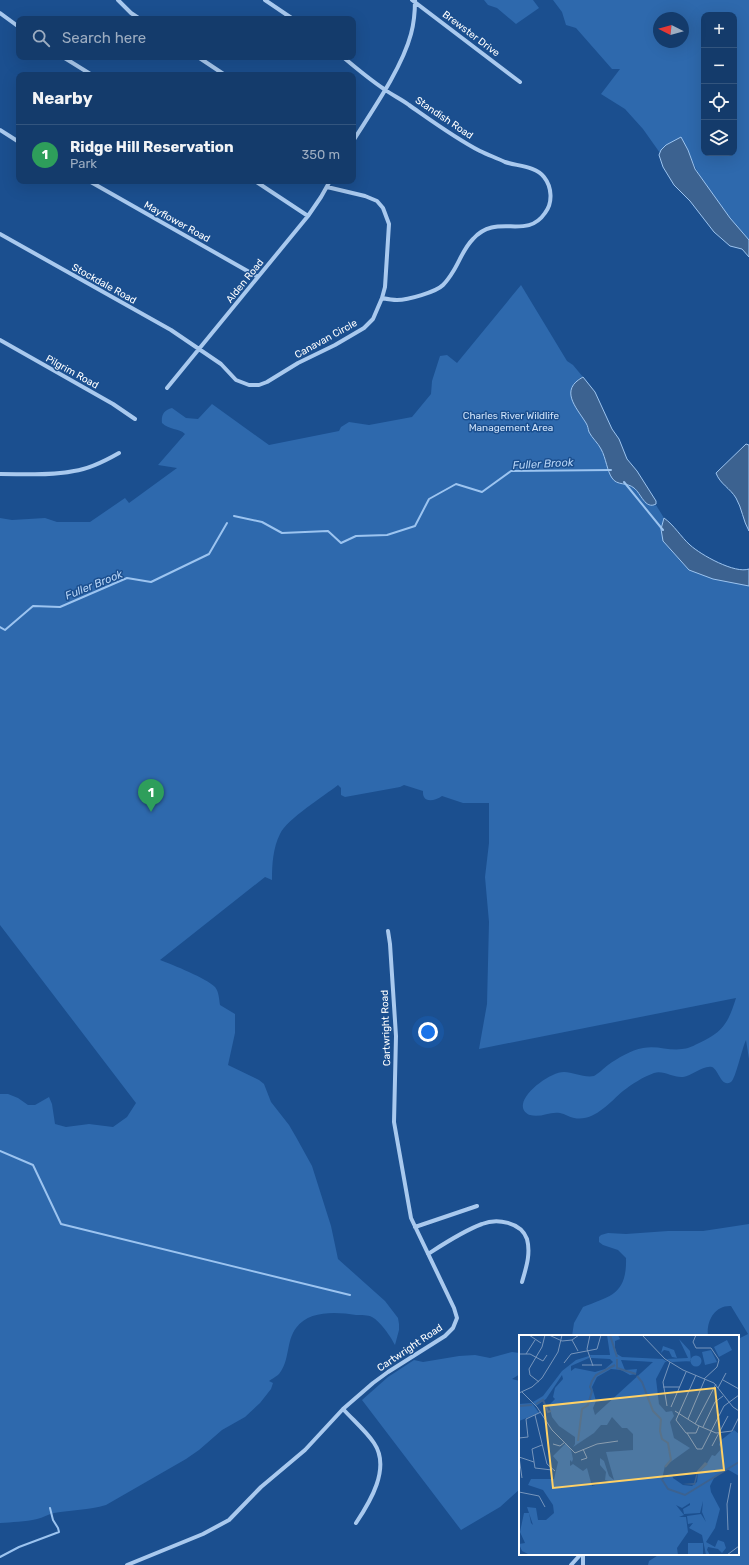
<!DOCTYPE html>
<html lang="en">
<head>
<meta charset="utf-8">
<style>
	body { margin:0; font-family:Rubik,sans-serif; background:#214673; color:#f1f3f6 }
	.controls { position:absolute; right:12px; top:12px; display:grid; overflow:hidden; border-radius:8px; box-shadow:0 4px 16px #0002 }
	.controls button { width:36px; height:36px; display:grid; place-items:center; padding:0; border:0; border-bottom:1px solid #33557e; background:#143b6b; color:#f1f3f6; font:20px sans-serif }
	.compass { position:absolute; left:653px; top:12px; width:36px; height:36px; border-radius:50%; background:#143b6b; box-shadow:0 4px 16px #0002; rotate:276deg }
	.you { position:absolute; left:428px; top:1032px; width:14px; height:14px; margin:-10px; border:3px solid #fff; border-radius:50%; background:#1a73e8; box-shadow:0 0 0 6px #1a73e833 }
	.badge { display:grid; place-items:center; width:26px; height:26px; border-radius:50%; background:#ffd166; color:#fff; font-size:13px; font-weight:700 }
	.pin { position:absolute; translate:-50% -33px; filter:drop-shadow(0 1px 2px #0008) }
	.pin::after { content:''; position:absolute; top:21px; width:14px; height:12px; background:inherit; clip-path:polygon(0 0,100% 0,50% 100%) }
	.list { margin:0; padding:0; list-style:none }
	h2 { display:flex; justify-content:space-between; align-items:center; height:52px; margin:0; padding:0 16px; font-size:17px }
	h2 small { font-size:13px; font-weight:400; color:#9dadc1 }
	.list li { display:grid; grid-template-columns:26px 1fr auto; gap:12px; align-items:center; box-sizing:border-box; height:60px; padding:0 16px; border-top:1px solid #33557e }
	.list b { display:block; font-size:15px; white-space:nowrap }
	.list p { margin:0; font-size:13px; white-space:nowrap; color:#9dadc1 }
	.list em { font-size:13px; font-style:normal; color:#9dadc1 }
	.icon { flex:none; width:22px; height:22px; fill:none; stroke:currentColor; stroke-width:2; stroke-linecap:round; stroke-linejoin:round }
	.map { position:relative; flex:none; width:749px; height:1565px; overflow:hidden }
	.search { position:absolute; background:#143b6b; box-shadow:0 4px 16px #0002; left:16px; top:16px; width:340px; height:44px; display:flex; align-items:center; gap:10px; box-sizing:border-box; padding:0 14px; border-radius:8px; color:#9dadc1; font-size:15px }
	.panel { position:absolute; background:#143b6b; box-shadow:0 4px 16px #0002; left:16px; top:72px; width:340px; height:112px; border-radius:8px }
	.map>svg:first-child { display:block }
	.green { fill:#2e69ad; fill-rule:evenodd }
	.water { fill:#3c6290; stroke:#9cc4f0 }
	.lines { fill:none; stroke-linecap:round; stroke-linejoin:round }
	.stream { stroke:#9cc4f0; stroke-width:2 }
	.street { stroke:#a9c9ee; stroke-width:4 }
	.labels { text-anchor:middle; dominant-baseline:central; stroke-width:3; stroke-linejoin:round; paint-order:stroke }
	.street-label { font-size:10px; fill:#fff; stroke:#1b4f8f }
	.park-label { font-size:10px; fill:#cfe3fa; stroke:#1b4f8f }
	.water-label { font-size:11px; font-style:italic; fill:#b5d3f5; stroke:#1b4f8f }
	.inset-river { fill:none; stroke:#3c6290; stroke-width:2 }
	.inset-road { fill:none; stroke:#7695bc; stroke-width:1 }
	.view { fill:#ffd166; fill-opacity:0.15; stroke:#ffd166; stroke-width:2 }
	.inset-edge { fill:none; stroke:#fff; stroke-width:2 }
</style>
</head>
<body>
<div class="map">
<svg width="749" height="1565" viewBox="0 0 749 1565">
	<rect width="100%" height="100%" fill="#1b4f8f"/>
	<path class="green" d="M484,0H533L539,8L516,24L497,8L488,5Z
		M553,0H749V240C728,220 700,182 690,155L661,150L660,153L643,129L625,109L601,94L620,69H612L576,28L566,25L562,12ZM704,15H734V153H704ZM659,18H683V42H659Z
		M521,285L567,361L573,365L583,377L578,379L655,506L656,505L664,518L662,527L703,563L749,573V1059L746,1040C742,1048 736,1078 731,1082C721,1088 719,1070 712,1067C703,1065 692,1076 683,1077C673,1078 664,1070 654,1073C643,1077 632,1084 623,1091C609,1103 594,1122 574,1118C569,1117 565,1114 560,1113C550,1111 541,1118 530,1115C525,1113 522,1109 523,1104C525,1091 551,1072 564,1072C573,1072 584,1078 594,1076C598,1074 604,1068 608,1065C618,1058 631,1050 643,1048C657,1045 669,1051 682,1049C687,1049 693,1046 697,1044C722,1033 728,1024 736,998L479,1049L487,1004L489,922L485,877L489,843V803H463L442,796C435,801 422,804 423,791L404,785L400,787L345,797L341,795V788L338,785C324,796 287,819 280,834C273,848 272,864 272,880L265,877L160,960C173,965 206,978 215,987C219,992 219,999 220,1005L235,1014V1033L228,1065L259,1080L264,1084L271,1102L289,1125L296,1137L312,1166L331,1226L338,1259L385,1301L398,1318L399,1324V1330L395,1345C391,1337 380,1321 372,1317C368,1315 361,1315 356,1315C337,1312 309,1310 296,1328C286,1341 290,1361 279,1374C277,1376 272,1379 269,1381L273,1383L271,1389L260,1403L245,1417L222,1430L199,1450L186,1459L106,1505C89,1510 71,1510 54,1513C48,1514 43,1518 37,1519C25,1522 12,1522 0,1523V1094H8L18,1098L28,1105H35L49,1097L52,1104L55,1124L66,1127L89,1124L113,1127L127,1117L136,1103L0,925V518L12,520L45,518L57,522H90L125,498L129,503L177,468L158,465L185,434C179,428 169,430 162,423C161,415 164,410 172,408L186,418L198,419L212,404L269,445L339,431L341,427L349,422L369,425L412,417L431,394L432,381L440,356L447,355L457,363Z
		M749,1224V1565H648L649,1561L660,1554H738V1339L748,1334L731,1306C715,1305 706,1321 708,1336H572L574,1323L583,1307C611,1296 627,1294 626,1258L618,1250L603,1245L599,1242V1237L601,1235L608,1233L626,1234L668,1231H703Z
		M512,1352L520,1353V1374L512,1379L520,1381V1489L500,1507L461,1530L362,1400L388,1377L414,1360L423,1362L459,1356L475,1355L490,1358Z"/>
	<path class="water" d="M681,137L688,150L695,169L730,218L749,240V257L742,249L730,246L714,232L690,201L674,185L663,167L659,155L661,150L666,145Z
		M583,377L595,392L612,429L619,439L627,459L637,471L656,501V504C645,510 641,493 634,488C627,482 617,486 612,478C607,471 606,458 601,449C598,443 592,438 589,432C588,429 588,426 586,423C576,407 559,390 583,377Z
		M746,444L749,445V531C743,521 742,508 736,498C730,488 720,484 716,473Z
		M664,518C674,525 681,537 690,545C701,555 735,574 749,569V586L713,579L689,570L663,541L661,529Z"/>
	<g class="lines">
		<path class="stream" d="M624,482L663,530
			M234,516L262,522L282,533L328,531L341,543L356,536L387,535L415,526L429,499L456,484L482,492L511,471L611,470
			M0,627L5,630L33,606L60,607L127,578L151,582L209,554L227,523
			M0,1151L33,1165L61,1224L350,1295
			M0,1557L19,1547L59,1532L58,1528L53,1520L50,1508"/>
		<path class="street" d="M118,0L131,13L140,19
			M265,0L293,19
			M412,0L520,82
			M0,13L19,27
			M63,57L92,75
			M198,57L225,75
			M343,57C356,68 369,79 384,89C392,95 401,99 409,105C432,121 455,138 480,151C488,155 497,158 505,162C517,166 536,166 544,177C552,187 553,203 545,213C526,241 497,212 473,239C464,248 460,260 454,270C451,275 447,281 443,285C436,292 408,300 397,300C392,300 387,299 382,298
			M0,130L19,142
			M353,141C372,111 402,68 411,34C414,23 415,11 415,0
			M89,181L258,277
			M255,181L308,216
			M0,234L171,330L221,364L236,380L249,385H259L267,382L298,363L335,345L364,328L373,319L382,298L385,287L389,224L383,208L377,201L365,196L327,187
			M0,340L113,404L135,419
			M167,388L308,216L321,197L330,181
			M0,474C24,474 50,476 74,471C90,469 105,461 119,453
			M415,1227L477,1206
			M428,1254C445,1243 463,1231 482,1224C497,1218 521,1222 527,1239C531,1254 526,1268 522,1282
			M343,1409C353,1420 366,1431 374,1443C391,1468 370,1502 356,1523
			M127,1565L203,1534L229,1520L261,1487L305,1450L343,1409L373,1383L388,1372L445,1336L453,1328L457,1318L454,1308L411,1218L394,1122L396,1036L390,944L388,931
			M571,1565L581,1554
			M583,1565V1554"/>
	</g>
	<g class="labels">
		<g class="street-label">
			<text transform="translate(471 34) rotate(37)">Brewster Drive</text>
			<text transform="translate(444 118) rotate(34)">Standish Road</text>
			<text transform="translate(177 222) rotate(29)">Mayflower Road</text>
			<text transform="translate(245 281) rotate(-51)">Alden Road</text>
			<text transform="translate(104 284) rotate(29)">Stockdale Road</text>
			<text transform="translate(326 339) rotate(-29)">Canavan Circle</text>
			<text transform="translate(72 372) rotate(29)">Pilgrim Road</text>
			<text transform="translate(386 1028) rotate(-92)">Cartwright Road</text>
			<text transform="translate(410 1348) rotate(-34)">Cartwright Road</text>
		</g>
		<g class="park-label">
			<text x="511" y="416">Charles River Wildlife<tspan x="511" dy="12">Management Area</tspan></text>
		</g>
		<g class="water-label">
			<text transform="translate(543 464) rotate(-3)">Fuller Brook</text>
			<text transform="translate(94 585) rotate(-22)">Fuller Brook</text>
		</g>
	</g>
	<g transform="translate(519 1335)">
		<rect width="220" height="220" fill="#1b4f8f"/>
		<path d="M88,0H99L101,4L96,6V13L98,19L103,22L144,24L148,27H146L137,44L140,69L147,77L153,76L155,81L151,87L155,103L171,113L146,131L143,144L153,140L154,143L164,150L173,151L178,147L179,138L187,130L193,120L196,121L203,113L200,110L201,106L215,95L220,99V141L208,134L195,143L191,151L192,157L201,174L196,193L187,207L196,212L199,205L205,207L207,213L203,218L199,214L189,212L188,215L191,220H187L183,200L170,193L174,188L169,189L168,181L182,179L187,187L183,177L184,166L181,178L165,179L164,174L171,170V168L163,173L157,170L165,180L160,182H167L169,197L158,213L159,220H11L3,216L0,209L6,208L1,197L5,178H10L12,188L14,190L8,172L17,173L19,185H27L35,178L34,170L24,155L9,150L12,144H35L39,127L34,121L47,108L52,115L54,124L53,127L51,125V131L54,129L64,136L68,133L73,151L90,146L86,145L87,137L81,130V123L85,126L90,141L95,145L87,117L114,115V99L108,93H103L93,82L88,90H82L75,98L54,112L56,109V102L40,91L33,82L30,70L36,64L34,62L36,53L44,44L43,40L27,64L17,71L14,67L24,61L43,36L57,25L70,21V23L52,31V36L56,33L76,37L86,34L94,27L91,24L72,23L71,20H91ZM102,25L134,27L76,80L74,73L77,66L73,52L78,42L92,34L102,35L111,40L117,39L118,34L106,35ZM160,4L171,16L172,26L153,27L147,24L169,23ZM208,5L213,15L200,22L195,12ZM144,11L155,15L158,23L153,22L150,16L145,15L142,18ZM192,15L198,27L186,30L183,17ZM171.5 26a5.5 5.5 0 1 1 11 0a5.5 5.5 0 1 1-11 0ZM13,68L20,78L0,86V69ZM169,208H184V220H169Z" fill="#2e69ad" fill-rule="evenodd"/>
		<path d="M186,127L189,129L179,138L176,150L163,149L175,148L178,136Z" fill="#3c6290"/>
		<path class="inset-river" d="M91,0L98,22M98,24V33L117,39M118,41L123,47L134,76L142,84M17,69L24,65L29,77L32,76M0,71L13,70M142,84L141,96L143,104L149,108L152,125L146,132M59,106L63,74L69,70L73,56L71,52L73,46L77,40L96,30M142,143L149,154L166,160L220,127"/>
		<path class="inset-road" d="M10,0L22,8M30,0L43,6L53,5L60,0M71,0L68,14L74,31M123,0L146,24L164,35L195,48L214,72L220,76M177,0L174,7L177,13H192L200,25L198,32L185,44M53,5L59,16M1,19H11L24,26L28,20M7,19L16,5M45,28L52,19L78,14L82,0M63,30H83M177,40L157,85L167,98H177L180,91M204,45L220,54M20,47L11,40L10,34L23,12L26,0M144,52H161M199,53L207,38M3,57L18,72L33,95L56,118L78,109L99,106M0,58L13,52L23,43L39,17L43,0M148,71L144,47L151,27M152,72L167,37M156,76L178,90L197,98L213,96L220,82M16,80L28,129L36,136M169,84L186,44M176,89L197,49M184,92L196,67L204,61M168,98L178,114H183L205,71L220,60M0,103L9,102L7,84L22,77M34,109L41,111L46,107M23,110L13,114L16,133L33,135M193,111L209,81M0,122L3,143M0,122L15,127M62,125L68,123L64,114M0,157L20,161L26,172M209,195L208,169L212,148M208,220L220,211"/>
		<path class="view" d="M196,53L205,135L34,153L25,71Z"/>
		<rect width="220" height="220" class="inset-edge"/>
	</g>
</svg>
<div class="controls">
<button>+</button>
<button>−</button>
<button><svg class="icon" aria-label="locate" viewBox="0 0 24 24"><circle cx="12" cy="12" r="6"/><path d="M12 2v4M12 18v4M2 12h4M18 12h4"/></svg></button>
<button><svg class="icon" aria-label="layers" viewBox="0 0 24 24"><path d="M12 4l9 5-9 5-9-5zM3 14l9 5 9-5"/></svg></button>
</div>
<svg class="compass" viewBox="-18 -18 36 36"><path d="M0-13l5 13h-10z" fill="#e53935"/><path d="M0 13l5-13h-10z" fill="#9dadc1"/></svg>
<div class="you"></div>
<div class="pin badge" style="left:151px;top:812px;background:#2e9e5b">1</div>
<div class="search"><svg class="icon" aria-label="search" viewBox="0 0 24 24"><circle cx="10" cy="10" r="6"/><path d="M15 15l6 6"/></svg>Search here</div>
<section class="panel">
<h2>Nearby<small></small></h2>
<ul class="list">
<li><span class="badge" style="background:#2e9e5b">1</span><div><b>Ridge Hill Reservation</b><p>Park</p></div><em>350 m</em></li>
</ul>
</section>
</div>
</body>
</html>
